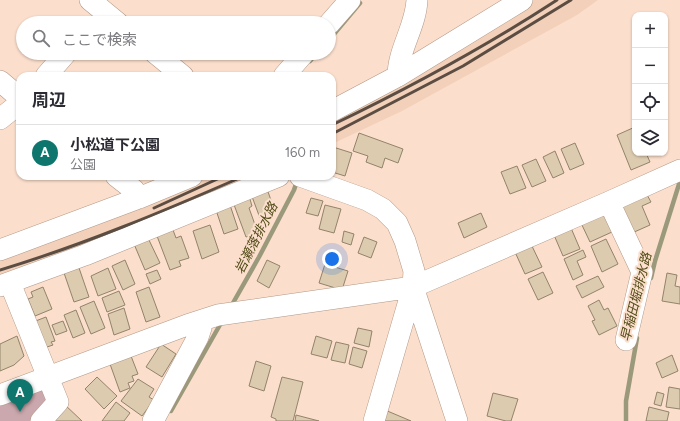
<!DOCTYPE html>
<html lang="ja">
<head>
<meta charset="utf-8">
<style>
	body { margin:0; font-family:Figtree,"Noto Sans JP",sans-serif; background:#f7f7f7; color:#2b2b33 }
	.controls { position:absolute; right:12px; top:12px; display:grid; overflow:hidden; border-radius:8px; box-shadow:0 1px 3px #0004 }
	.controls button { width:36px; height:36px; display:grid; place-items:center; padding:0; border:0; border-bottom:1px solid #e1e1e2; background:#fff; color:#2b2b33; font:20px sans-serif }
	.you { position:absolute; left:332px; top:259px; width:14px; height:14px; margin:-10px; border:3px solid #fff; border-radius:50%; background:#1a73e8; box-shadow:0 0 0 6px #1a73e833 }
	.badge { display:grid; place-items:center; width:26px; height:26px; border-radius:50%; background:#0f766e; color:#fff; font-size:13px; font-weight:700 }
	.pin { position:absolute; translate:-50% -33px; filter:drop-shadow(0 1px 2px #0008) }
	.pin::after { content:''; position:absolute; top:21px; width:14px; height:12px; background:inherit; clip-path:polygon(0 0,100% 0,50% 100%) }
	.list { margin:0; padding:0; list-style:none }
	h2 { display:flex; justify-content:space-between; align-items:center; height:52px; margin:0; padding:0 16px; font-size:17px }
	h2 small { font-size:13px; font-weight:400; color:#7c7c81 }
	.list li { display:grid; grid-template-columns:26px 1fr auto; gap:12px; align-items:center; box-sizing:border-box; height:56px; padding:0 16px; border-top:1px solid #e1e1e2 }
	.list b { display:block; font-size:15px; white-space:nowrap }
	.list p { margin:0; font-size:13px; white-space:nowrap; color:#7c7c81 }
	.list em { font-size:13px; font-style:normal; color:#7c7c81 }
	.icon { flex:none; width:22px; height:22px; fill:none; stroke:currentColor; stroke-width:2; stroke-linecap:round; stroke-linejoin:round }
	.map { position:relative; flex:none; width:680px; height:421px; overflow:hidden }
	.search { position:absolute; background:#fff; box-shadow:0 1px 3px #0004; left:16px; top:16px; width:320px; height:44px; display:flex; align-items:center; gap:10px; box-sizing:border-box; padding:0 14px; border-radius:22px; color:#7c7c81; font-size:15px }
	.panel { position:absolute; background:#fff; box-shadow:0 1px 3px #0004; left:16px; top:72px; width:320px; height:108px; border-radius:12px }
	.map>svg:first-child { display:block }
	.built { fill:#f3d0b9 }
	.green { fill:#cba8ad }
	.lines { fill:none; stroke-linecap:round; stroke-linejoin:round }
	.stream { stroke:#9b997b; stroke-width:4.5 }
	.building { fill:#dccbaf; stroke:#92836a }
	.minor-casing { stroke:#b29886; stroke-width:22 }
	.minor { stroke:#fff; stroke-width:21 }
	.rail { stroke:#5c4d43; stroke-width:3 }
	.labels { text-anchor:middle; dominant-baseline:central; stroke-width:4; stroke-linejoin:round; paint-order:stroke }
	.water-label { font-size:13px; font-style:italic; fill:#514c17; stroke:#fbdecc }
</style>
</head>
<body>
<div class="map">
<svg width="680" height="421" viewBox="0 0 680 421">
	<rect width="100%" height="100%" fill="#fbdecc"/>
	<path class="built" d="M532,0H598L577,15L402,111L332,144V116Z
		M205,176H269L0,280V255L151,198Z"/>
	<path class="green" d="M43,387L48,403L31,421H0V403Z"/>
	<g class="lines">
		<path class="stream" d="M329,40L360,3
			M310,61L317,53
			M651,278L655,261L680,181
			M233,303L259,257L294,190L297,181
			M171,411L221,323
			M626,421V401L637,338"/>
	</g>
	<path class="building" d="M635,127V153H646L650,162L631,170L617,135Z
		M359,133L403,149L398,163L385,158L382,168L366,162L368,156L353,151Z
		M575,143L584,164L570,170L561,149Z
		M333,147L352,153L345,176L332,172Z
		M555,151L564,173L553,178L543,157Z
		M536,159L546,181L532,187L522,165Z
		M517,166L526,188L510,194L501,172Z
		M267,189L272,203L267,204L269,210L265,211L266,215L260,218L251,194Z
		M646,193L651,202L642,206L650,225L632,233L619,205Z
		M249,196L252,206L249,208L258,233L246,237L233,202Z
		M311,198L323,201L318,216L306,213Z
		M230,205L238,229L224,234L216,210Z
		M325,205L341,209L334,233L319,229Z
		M603,212L612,232L590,242L581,223Z
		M481,213L487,227L464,238L458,223Z
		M210,225L219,252L202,259L193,231Z
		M571,228L580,249L563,256L554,235Z
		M173,230L176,238L181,236L189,258L179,261L181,266L170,270L157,236Z
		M344,231L354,234L351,245L342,242Z
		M364,237L377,242L371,258L358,253Z
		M148,238L160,263L145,270L134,244Z
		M606,239L618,264L602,272L591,246Z
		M531,244L542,267L525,274L515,252Z
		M583,250L586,257L577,261L583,275L573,280L564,259Z
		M125,260L135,284L123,290L112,266Z
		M267,260L280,266L269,288L257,281Z
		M325,264L348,271L342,290L319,283Z
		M78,265L89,297L74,302L63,270Z
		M108,268L116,289L98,296L91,276Z
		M157,270L161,279L150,284L146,274Z
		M543,272L553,293L538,300L528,279Z
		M667,273L677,275L675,286L680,287V304L662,301Z
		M598,276L604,287L582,298L576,286Z
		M43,287L52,309L35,316L28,299L33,297L31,292Z
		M149,287L160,317L146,322L136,292Z
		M119,291L125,305L107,312L102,298Z
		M599,300L604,310L608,308L617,326L599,335L592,321L595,320L588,306Z
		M94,301L105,328L91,334L80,307Z
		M124,308L130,329L114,335L108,314Z
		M76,310L85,333L73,338L64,315Z
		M46,317L55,341L51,342L53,345L44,348L33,322Z
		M63,321L67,331L56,335L52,325Z
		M358,328L372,331L369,347L354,343Z
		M17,336L24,356L14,365L0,371V344Z
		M316,336L332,341L327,358L311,354Z
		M336,342L349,345L345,363L331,360Z
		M161,344L176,354L162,377L146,367Z
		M353,347L367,351L362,368L349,364Z
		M672,355L678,371L662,378L656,363Z
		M131,356L138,374L132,376L134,381L128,383L130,388L120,392L110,364Z
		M256,361L271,366L264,391L249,386Z
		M97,377L117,396L104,409L85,389Z
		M282,377L303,382L293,421H276V419L271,417Z
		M138,379L154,389L149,397L154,400L142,416L121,401Z
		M669,387L680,389V409L666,407Z
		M657,392L664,394L661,406L654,404Z
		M493,393L518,399L511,421H506L487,416Z
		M116,402L130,413L124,421H102Z
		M64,404L82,421H50Z
		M649,407L669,412L667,421H646Z
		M385,410L411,421H380Z
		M296,415L319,421H295Z"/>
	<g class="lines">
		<g class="minor-casing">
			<path id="minor" d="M90,0L118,23
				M329,24L350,0
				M155,53L183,76
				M46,76L66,53
				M284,76L304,53
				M398,76C398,50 416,26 417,0
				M0,81L20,98
				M332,111L398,76L522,0
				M0,119L20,103
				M116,176L134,190L139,198
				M300,176L367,200L383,209L397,223L405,241L414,271L413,287L374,421
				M609,202L642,272L626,340
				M0,250L139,198L192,176
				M10,283L58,402L41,421
				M0,286L85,255L279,176
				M413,287L457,421
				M0,395L187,325L218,315L413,287L609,202L680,170
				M153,421L198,337L201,328V321"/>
		</g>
		<use href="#minor" class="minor"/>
		<path class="rail" d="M332,125C409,88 485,47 557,0
			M332,134L463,66L571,0
			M154,208L224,176
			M0,270C83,245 164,211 244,176"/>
	</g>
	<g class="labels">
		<g class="water-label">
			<text transform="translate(256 238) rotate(-63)">岩瀬落排水路</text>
			<text transform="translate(636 297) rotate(-76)">早稲田堀排水路</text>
		</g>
	</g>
</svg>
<div class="controls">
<button>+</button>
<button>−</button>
<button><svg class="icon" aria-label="locate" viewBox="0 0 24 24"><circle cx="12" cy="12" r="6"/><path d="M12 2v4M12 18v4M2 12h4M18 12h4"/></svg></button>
<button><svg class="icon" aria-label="layers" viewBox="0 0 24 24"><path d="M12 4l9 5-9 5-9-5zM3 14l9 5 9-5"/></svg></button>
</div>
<div class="you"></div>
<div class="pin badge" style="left:20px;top:412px">A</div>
<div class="search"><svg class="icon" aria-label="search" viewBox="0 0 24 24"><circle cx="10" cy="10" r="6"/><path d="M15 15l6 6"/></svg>ここで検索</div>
<section class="panel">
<h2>周辺<small></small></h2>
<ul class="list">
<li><span class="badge">A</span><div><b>小松道下公園</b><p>公園</p></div><em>160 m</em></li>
</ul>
</section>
</div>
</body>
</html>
